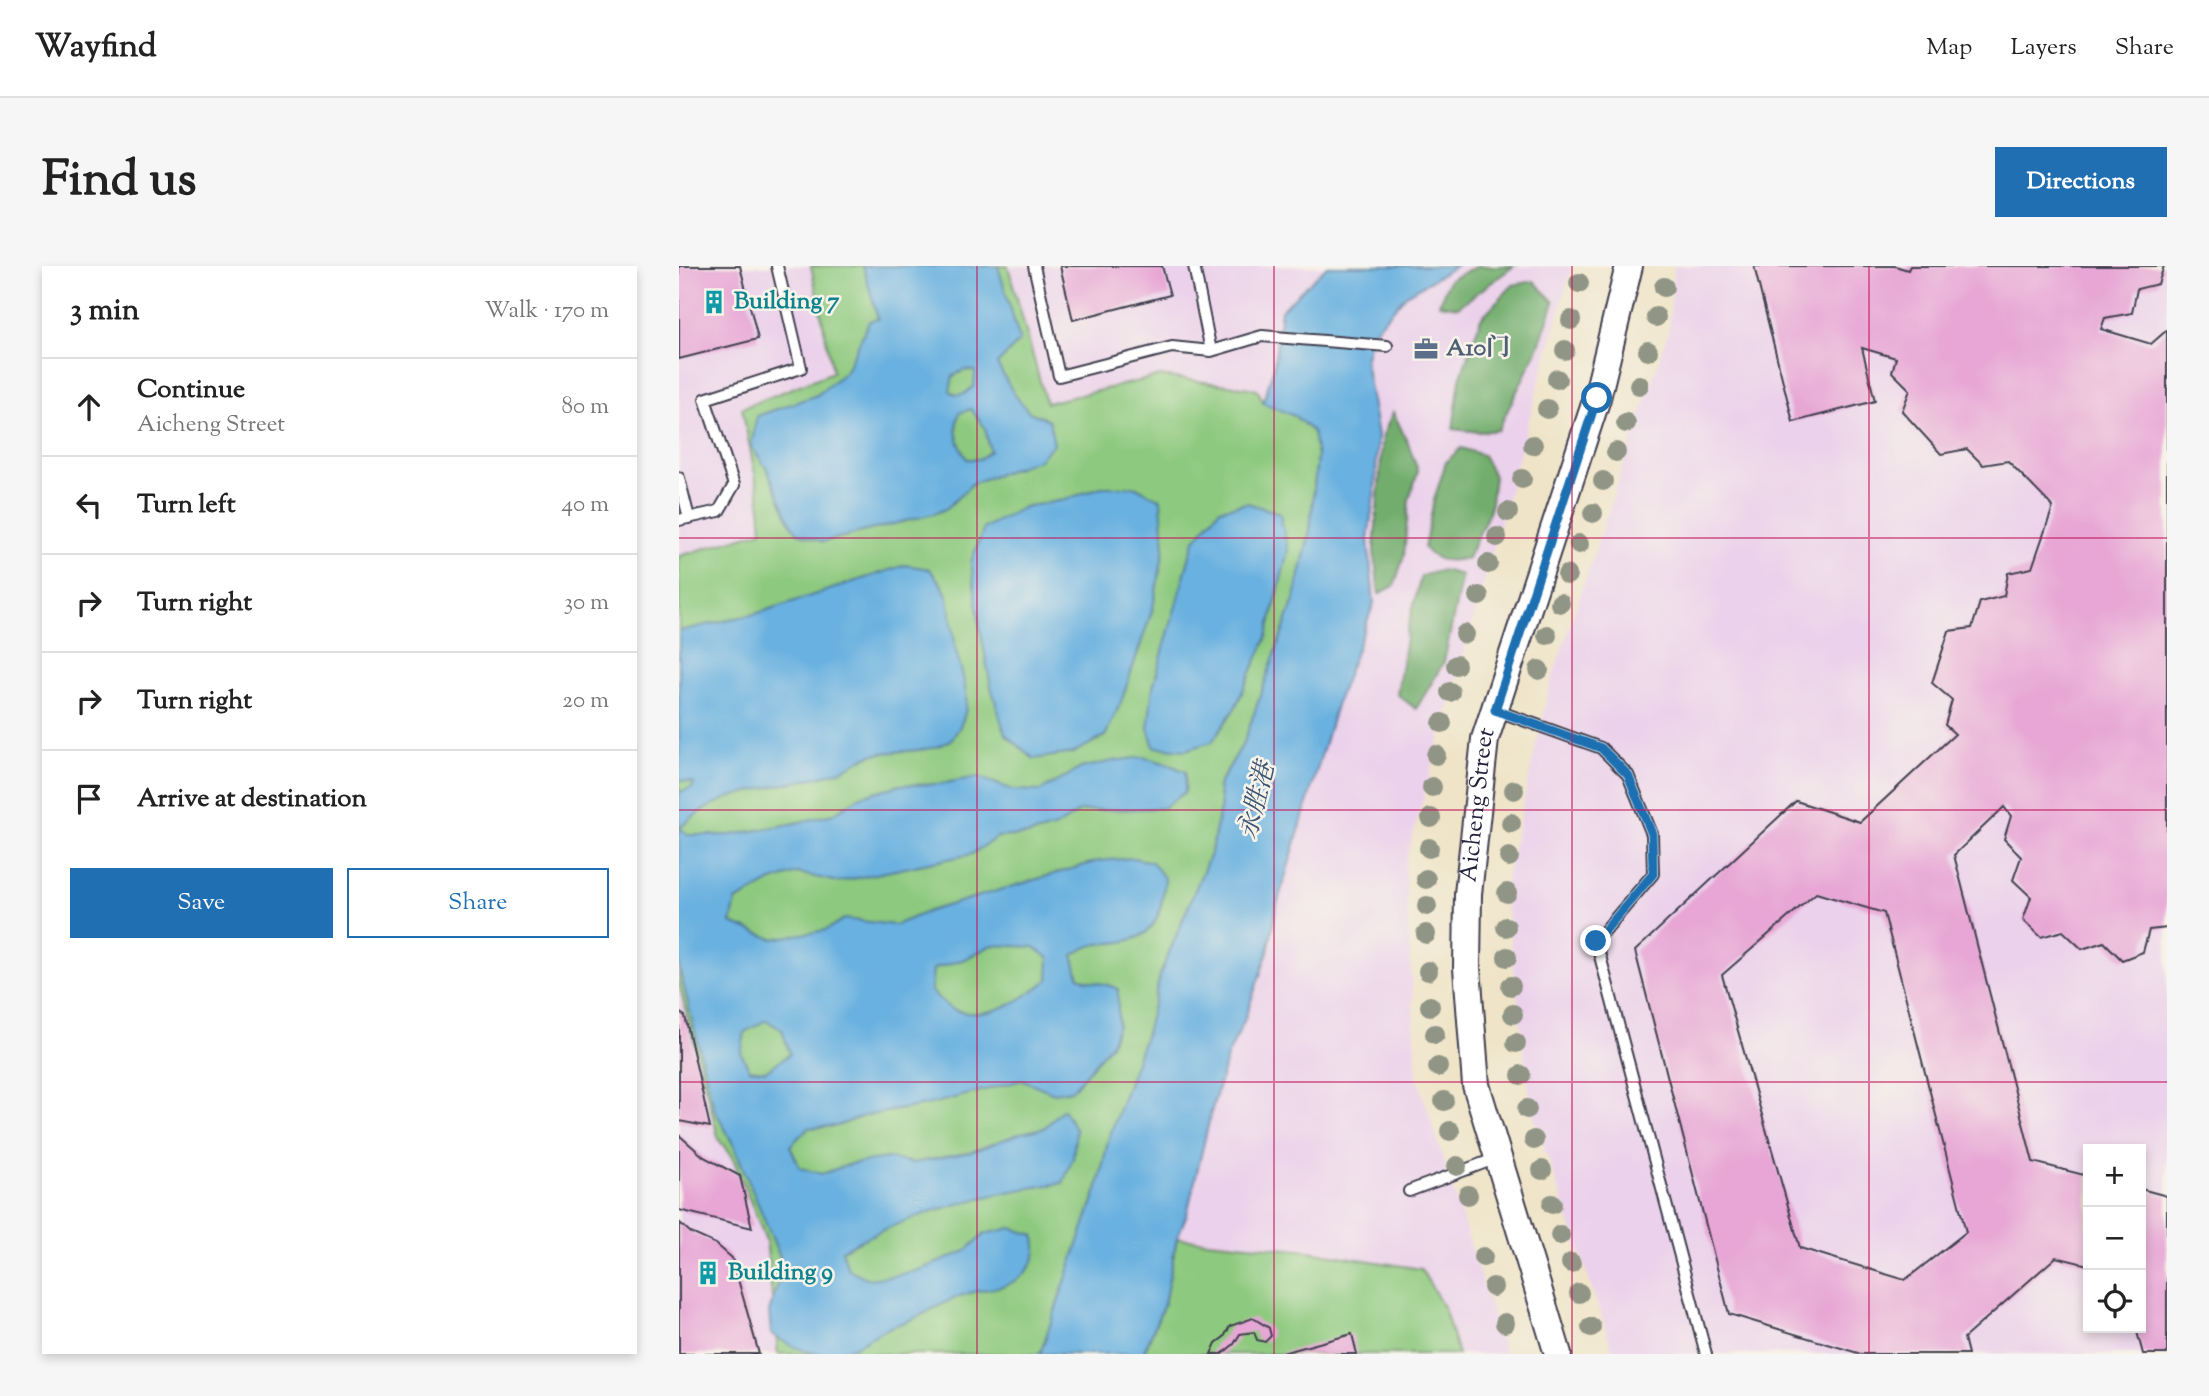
<!DOCTYPE html>
<html lang="en">
<head>
<meta charset="utf-8">
<style>
	body { margin:0; font-family:"Sorts Mill Goudy","Noto Serif SC",serif; background:#f6f6f6; color:#222 }
	.controls { position:absolute; right:21px; bottom:21px; display:grid; overflow:hidden; border-radius:0px; box-shadow:0 4px 10px #0003 }
	.controls button { width:63px; height:63px; display:grid; place-items:center; padding:0; border:0; border-bottom:2px solid #e0e0e0; background:#fff; color:#222; font:35px sans-serif }
	.stop { position:absolute; width:21px; height:21px; margin:-16px; border:5px solid #1f6fb2; border-radius:50%; background:#fff }
	.stop.end { background:#1f6fb2; border-color:#fff; box-shadow:0 2px 7px #0008 }
	.list { margin:0; padding:0; list-style:none }
	h2 { display:flex; justify-content:space-between; align-items:center; height:91px; margin:0; padding:0 28px; font-size:30px }
	h2 small { font-size:23px; font-weight:400; color:#767676 }
	.list li { display:grid; grid-template-columns:46px 1fr auto; gap:21px; align-items:center; box-sizing:border-box; height:98px; padding:0 28px; border-top:2px solid #e0e0e0 }
	.list b { display:block; font-size:26px; white-space:nowrap }
	.list p { margin:0; font-size:23px; white-space:nowrap; color:#767676 }
	.list em { font-size:23px; font-style:normal; color:#767676 }
	.actions { display:flex; gap:14px; padding:21px 28px }
	.actions a { flex:1; padding:16px 0; border:2px solid #1f6fb2; border-radius:0px; text-align:center; font-size:24px; color:#1f6fb2 }
	.actions .main { background:#1f6fb2; color:#fff }
	.icon { flex:none; width:38px; height:38px; fill:none; stroke:currentColor; stroke-width:2; stroke-linecap:round; stroke-linejoin:round }
	.map { position:relative; flex:none; width:1488px; height:1088px; overflow:hidden; border-radius:0px }
	header { display:flex; align-items:center; gap:42px; box-sizing:border-box; height:98px; padding:0 35px; background:#fff; border-bottom:2px solid #e0e0e0 }
	header strong { font-size:33px }
	nav { display:flex; gap:38px; margin-inline-start:auto; font-size:24px }
	.intro { display:flex; align-items:center; justify-content:space-between; box-sizing:border-box; height:168px; padding:0 42px }
	h1 { margin:0; font-size:49px }
	.button { padding:18px 32px; border-radius:0px; background:#1f6fb2; color:#fff; font-size:24px; font-weight:700 }
	main { display:flex; gap:42px; padding:0 42px }
	aside { flex:1; background:#fff; border-radius:0px; box-shadow:0 4px 10px #0003 }
	.map>svg:first-child { display:block }
	.built { fill:#ebd1eb; fill-rule:evenodd }
	.green { fill:#8dc97e; stroke:#58765c; stroke-width:2 }
	.forest { fill:#72ad6d; stroke:#4a6854; stroke-width:2 }
	.water { fill:#69b1e0; stroke:#466a8e; stroke-width:2; fill-rule:evenodd }
	.building { fill:#e7a6d5; fill-rule:evenodd }
	.lines { fill:none; stroke-linecap:round; stroke-linejoin:round }
	.service-casing { stroke:#413f50; stroke-width:14 }
	.tertiary-casing { stroke:#413f50; stroke-width:30 }
	.service { stroke:#fff; stroke-width:10 }
	.tertiary { stroke:#fff; stroke-width:26 }
	.tree { fill:#909585 }
	.route { stroke:#1f6fb2; stroke-width:9 }
	.grid { fill:none; stroke:#c2185b; stroke-width:2; stroke-opacity:0.55 }
	.labels { text-anchor:middle; dominant-baseline:central; stroke-width:5; stroke-linejoin:round; paint-order:stroke }
	.culture-label { font-size:24px; font-weight:bold; fill:#0d838f; stroke:#f7f3e8; text-anchor:start }
	.service-label { font-size:24px; font-weight:bold; fill:#4e5e75; stroke:#f7f3e8; text-anchor:start }
	.street-label { font-size:24px; fill:#22223b; stroke:#f7f3e8 }
	.water-label { font-size:26px; font-style:italic; fill:#3b5475; stroke:#f7f3e8 }
</style>
</head>
<body>
<header>
<strong>Wayfind</strong>
<nav><a>Map</a><a>Layers</a><a>Share</a></nav>
</header>
<div class="intro"><h1>Find us</h1><a class="button">Directions</a></div>
<main>
<aside>
<h2>3 min<small>Walk · 170 m</small></h2>
<ul class="list">
<li><svg class="icon" aria-label="ahead" viewBox="0 0 24 24"><path d="M12 20V5M6 11l6-6 6 6"/></svg><div><b>Continue</b><p>Aicheng Street</p></div><em>80 m</em></li>
<li><svg class="icon" aria-label="left" viewBox="0 0 24 24"><path d="M17 20v-9H6M10 6l-5 5 5 5"/></svg><div><b>Turn left</b></div><em>40 m</em></li>
<li><svg class="icon" aria-label="right" viewBox="0 0 24 24"><path d="M7 20v-9h11M14 6l5 5-5 5"/></svg><div><b>Turn right</b></div><em>30 m</em></li>
<li><svg class="icon" aria-label="right" viewBox="0 0 24 24"><path d="M7 20v-9h11M14 6l5 5-5 5"/></svg><div><b>Turn right</b></div><em>20 m</em></li>
<li><svg class="icon" aria-label="arrive" viewBox="0 0 24 24"><path d="M6 21V4h12l-3 4 3 4H6"/></svg><div><b>Arrive at destination</b></div></li>
</ul>
<div class="actions"><a class="main">Save</a><a>Share</a></div>
</aside>
<div class="map">
<svg width="1488" height="1088" viewBox="0 0 1488 1088">
	<rect width="100%" height="100%" fill="#f7f3e8"/>
	<filter id="ink" filterUnits="userSpaceOnUse"><feTurbulence type="fractalNoise" baseFrequency=".0143" numOctaves="2"/><feDisplacementMap in="SourceGraphic" scale="14" xChannelSelector="R" yChannelSelector="G"/><feConvolveMatrix kernelMatrix="1 2 1 2 8 2 1 2 1" color-interpolation-filters="sRGB"/></filter>
	<filter id="wash" filterUnits="userSpaceOnUse"><feTurbulence type="fractalNoise" baseFrequency=".00686" numOctaves="4" result="noise"/><feDisplacementMap in="SourceGraphic" scale="28" xChannelSelector="R" yChannelSelector="G"/><feGaussianBlur stdDeviation="1.57" result="paint"/><feColorMatrix in="noise" values="0 0 0 0 0 0 0 0 0 0 0 0 0 0 0 0 0 1.4 0 .05"/><feComposite in="paint" operator="in"/></filter>
	<g filter="url(#wash)">
		<rect width="100%" height="100%" fill="#efe4c8"/>
		<path class="built" d="M0,0H893L726,598L738,810L826,1088H0Z
			M995,0H1488V1088H935L852,842L825,623L870,422L990,64ZM1409,883H1462V1062H1409Z"/>
		<path class="green" d="M132,0H329L367,137L481,110L578,123L585,137L616,150L634,166L638,190L631,265L616,331L565,476L539,520L542,539L532,586L482,706L468,764L429,875L419,921L361,1088H99L87,974L53,890L40,874L0,718V290L83,265L80,229L63,142L154,106Z
			M498,972L629,985L742,1003L765,1042L779,1088H464L485,1038Z"/>
		<path class="forest" d="M798,0H835L779,41L760,38L770,14Z
			M855,15L875,36L859,82L819,164L801,166L774,163L781,113L802,52L834,19Z
			M714,146L729,177L739,205L730,234L725,290L715,320L700,328L695,284L704,169Z
			M782,182L804,189L815,210L811,244L789,292C771,296 757,297 745,282L755,234L767,196Z
			M763,304L783,309L765,396L737,443L718,428L728,365L742,310Z"/>
		<path class="water" d="M184,0H319L341,75L318,98L335,128L350,146L370,154L375,178L359,194L294,217L267,243L254,248L144,276L119,267L113,260L88,203L72,180L78,150L138,129L167,105L190,55L199,53ZM285,104L296,105L295,120L285,128L277,129L271,125L274,110ZM292,143L306,162L311,185L301,193H288C279,178 274,164 280,147Z
			M648,0H777L727,29L693,67L686,95L699,169L696,222L689,273L695,337L658,436L598,639L589,686L565,755L548,791L532,847L508,948L498,972L485,1038L464,1088H361L419,921L429,875L468,764L482,706L532,586L542,539L539,520L565,476L616,331L631,265L638,190L634,166L616,150L584,137L595,100L602,44Z
			M422,221H457L482,234L485,283L474,342L442,436L426,470L394,487L355,493L326,468L312,421L301,362L292,296L305,262L345,241L385,234Z
			M568,237L601,247L609,285L588,371L556,442L533,476L506,484L475,481L469,462L474,421L515,275L541,243Z
			M226,299L251,303C255,310 263,317 266,325C274,342 273,369 278,388C286,419 296,441 275,470C261,489 214,483 193,489C182,492 171,501 160,505C104,524 46,518 1,562L9,569H51L112,558L154,548L182,530L221,519L260,518L299,511L334,524L361,525L402,502L434,495L464,491L489,498L507,506L506,526L484,542L401,545L377,561L349,569L318,571L293,588L159,616L118,607L93,615L57,635L52,657L94,673L147,664L165,653L216,659L250,645L419,595L455,592L473,596L486,613C483,638 481,667 451,674C425,681 420,672 394,689L400,711C413,718 425,716 439,723V759L432,778L393,824L375,827L344,814L252,838L185,850L158,860L129,862L111,880L121,902L143,908L171,898L208,892L234,897L292,886L342,867L365,862L384,843L397,864L394,892L384,917C308,927 231,947 163,984L169,1003L189,1013L214,1010L240,1004L285,986L306,968L332,962L355,969C360,983 356,997 345,1008C329,1023 309,1022 290,1027C268,1033 251,1046 231,1054C221,1058 210,1061 201,1066C186,1075 169,1086 151,1088C127,1088 112,1081 92,1068L90,1046L103,1005L101,991L55,880L35,842L0,701V526L13,522L15,517L0,514V365L76,348ZM313,679L355,681L370,692L369,714C343,734 307,757 273,743C266,739 258,730 252,725L254,703L286,693ZM87,754L103,764L111,788L86,805L70,803L62,787L66,766Z"/>
		<g id="blocks">
			<path class="building" d="M0,0H61L79,73L0,93Z
				M381,0H483L491,29L394,54Z
				M1075,0H1216L1229,4L1231,0H1485L1479,18L1458,23L1453,47L1426,52L1422,63L1472,78L1488,64V662L1470,664L1464,686L1443,694L1425,676L1403,683L1384,665L1362,671L1344,654L1352,631L1334,614L1342,591L1325,573L1332,550L1325,541L1275,589L1354,896L1409,910V999L1377,991L1285,1072L1289,1088H1182L1050,1048L956,685L1117,535L1181,556L1276,468L1266,459L1273,434L1253,417L1270,365L1293,362L1301,336L1325,330L1329,307L1353,302L1374,241L1329,195L1304,199L1288,183L1262,188L1223,145L1231,124L1213,106L1217,92L1183,82L1196,135L1114,156ZM1137,627L1205,647L1287,966L1226,1014L1121,982L1043,709Z
				M0,746L6,750L31,861L0,855Z
				M0,869L25,891L61,910L73,962L0,944Z
				M1462,923L1488,930V1088H1464L1457,1062H1462Z
				M0,956L12,967L37,978L53,992L80,1088H0Z
				M574,1052L590,1062L592,1070L586,1076L578,1074L575,1066L561,1068L555,1078L543,1088H532L537,1077L545,1071L551,1060Z
				M673,1068L678,1088H603V1087Z"/>
		</g>
	</g>
	<g filter="url(#ink)">
		<use href="#blocks" fill-opacity="0" stroke="#413f50" stroke-width="2"/>
		<g class="lines">
			<g class="service-casing">
				<path id="service" d="M355,0L380,110L493,81L532,85L583,70L708,80
					M515,0L532,85
					M0,212L10,252
					M0,254L40,245L55,219L26,133L122,102L98,0
					M816,444L922,482L949,509L973,568L974,608L917,675L1027,1088
					M730,925L818,892"/>
			</g>
			<g class="tertiary-casing">
				<g id="tertiary">
					<path id="s1" d="M879,1088L797,819L788,702L789,628L806,473L918,132L950,0"/>
				</g>
			</g>
			<use href="#service" class="service"/>
			<use href="#tertiary" class="tertiary"/>
		</g>
		<g class="tree">
			<circle cx="900" cy="17" r="10"/>
			<circle cx="985" cy="21" r="10"/>
			<circle cx="977" cy="51" r="10"/>
			<circle cx="892" cy="54" r="10"/>
			<circle cx="886" cy="84" r="10"/>
			<circle cx="969" cy="85" r="10"/>
			<circle cx="878" cy="113" r="10"/>
			<circle cx="960" cy="119" r="10"/>
			<circle cx="868" cy="143" r="10"/>
			<circle cx="947" cy="157" r="10"/>
			<circle cx="854" cy="179" r="10"/>
			<circle cx="937" cy="186" r="10"/>
			<circle cx="843" cy="213" r="10"/>
			<circle cx="924" cy="215" r="10"/>
			<circle cx="829" cy="246" r="10"/>
			<circle cx="914" cy="247" r="10"/>
			<circle cx="818" cy="271" r="10"/>
			<circle cx="900" cy="278" r="10"/>
			<circle cx="809" cy="298" r="10"/>
			<circle cx="888" cy="309" r="10"/>
			<circle cx="800" cy="330" r="10"/>
			<circle cx="881" cy="337" r="10"/>
			<circle cx="786" cy="368" r="10"/>
			<circle cx="868" cy="369" r="10"/>
			<circle cx="777" cy="399" r="10"/>
			<circle cx="860" cy="404" r="10"/>
			<circle cx="771" cy="426" r="10"/>
			<circle cx="763" cy="457" r="10"/>
			<circle cx="757" cy="489" r="10"/>
			<circle cx="753" cy="521" r="10"/>
			<circle cx="835" cy="524" r="10"/>
			<circle cx="752" cy="552" r="10"/>
			<circle cx="832" cy="557" r="10"/>
			<circle cx="750" cy="582" r="10"/>
			<circle cx="830" cy="591" r="10"/>
			<circle cx="747" cy="613" r="10"/>
			<circle cx="828" cy="627" r="10"/>
			<circle cx="748" cy="640" r="10"/>
			<circle cx="827" cy="661" r="10"/>
			<circle cx="747" cy="668" r="10"/>
			<circle cx="828" cy="691" r="10"/>
			<circle cx="749" cy="705" r="10"/>
			<circle cx="832" cy="720" r="10"/>
			<circle cx="751" cy="740" r="10"/>
			<circle cx="834" cy="748" r="10"/>
			<circle cx="756" cy="768" r="10"/>
			<circle cx="837" cy="777" r="10"/>
			<circle cx="759" cy="801" r="10"/>
			<circle cx="842" cy="809" r="10"/>
			<circle cx="765" cy="835" r="10"/>
			<circle cx="848" cy="843" r="10"/>
			<circle cx="771" cy="865" r="10"/>
			<circle cx="855" cy="874" r="10"/>
			<circle cx="778" cy="900" r="10"/>
			<circle cx="863" cy="904" r="10"/>
			<circle cx="789" cy="929" r="10"/>
			<circle cx="873" cy="938" r="10"/>
			<circle cx="881" cy="969" r="10"/>
			<circle cx="804" cy="991" r="10"/>
			<circle cx="892" cy="997" r="10"/>
			<circle cx="814" cy="1021" r="10"/>
			<circle cx="900" cy="1027" r="10"/>
			<circle cx="826" cy="1057" r="10"/>
			<circle cx="912" cy="1061" r="10"/>
		</g>
	</g>
	<g class="lines" filter="url(#ink)">
		<path class="route" d="M917,675L974,608L973,568L949,509L922,482L816,444L918,132"/>
	</g>
	<path class="grid" d="M298,0V1088M595,0V1088M893,0V1088M1190,0V1088M0,272H1488M0,544H1488M0,816H1488"/>
	<defs>
		<g id="building-bare" transform="scale(1.89)"><path d="M-4-6H4V6H1V3H-1V6H-4ZM-2.5-4.3h1.7v1.8h-1.7ZM.8-4.3h1.7v1.8H.8ZM-2.5-1h1.7V.8h-1.7ZM.8-1h1.7V.8H.8Z" fill="#0f9aa8" stroke="#f7f3e8" stroke-width="2.5" paint-order="stroke"/></g>
		<g id="office-bare" transform="scale(1.89)"><path d="M-6-3h4V-5.5h4V-3h4V5H-6ZM-1-4.5V-3h2v-1.5ZM-6 0V1H6V0Z" fill="#5c6f8a" stroke="#f7f3e8" stroke-width="2.5" paint-order="stroke"/></g>
	</defs>
	<g fill-rule="evenodd">
		<use href="#building-bare" x="35" y="36"/>
		<use href="#office-bare" x="747" y="83"/>
		<use href="#building-bare" x="29" y="1007"/>
	</g>
	<g class="labels">
		<g class="culture-label">
			<text x="55" y="36">Building 7</text>
			<text x="49" y="1007">Building 9</text>
		</g>
		<g class="service-label">
			<text x="767" y="83">A10门</text>
		</g>
		<g class="street-label">
			<text stroke="none"><textPath href="#s1" startOffset="562">Aicheng Street</textPath></text>
		</g>
		<g class="water-label">
			<text transform="translate(579 535) rotate(-76)">永胜港</text>
		</g>
	</g>
</svg>
<div class="controls">
<button>+</button>
<button>−</button>
<button><svg class="icon" aria-label="locate" viewBox="0 0 24 24"><circle cx="12" cy="12" r="6"/><path d="M12 2v4M12 18v4M2 12h4M18 12h4"/></svg></button>
</div>
<div class="stop" style="left:918px;top:132px"></div>
<div class="stop end" style="left:917px;top:675px"></div>
</div>
</main>
</body>
</html>
